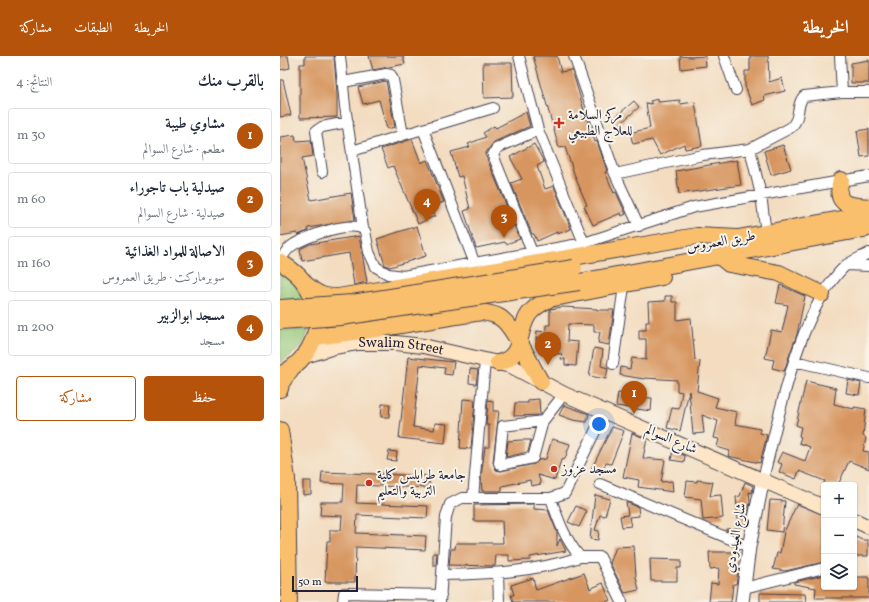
<!DOCTYPE html>
<html lang="ar">
<head>
<meta charset="utf-8">
<style>
	body { margin:0; font-family:Vollkorn,Amiri,serif; background:#f6f6f7; color:#1f2937; direction:rtl }
	.controls { position:absolute; right:12px; bottom:12px; display:grid; overflow:hidden; border-radius:4px; box-shadow:0 1px 3px #0004 }
	.controls button { width:36px; height:36px; display:grid; place-items:center; padding:0; border:0; border-bottom:1px solid #e0e1e3; background:#fff; color:#1f2937; font:20px sans-serif }
	.scale { position:absolute; left:12px; bottom:10px; width:66px; box-sizing:border-box; padding-left:4px; border:2px solid #22223b; border-top:0; font-size:11px; line-height:14px; white-space:nowrap; color:#22223b; -webkit-text-stroke:3px #f7f3e8; paint-order:stroke }
	.you { position:absolute; left:319px; top:368px; width:14px; height:14px; margin:-10px; border:3px solid #fff; border-radius:50%; background:#1a73e8; box-shadow:0 0 0 6px #1a73e833 }
	.badge { display:grid; place-items:center; width:26px; height:26px; border-radius:50%; background:#b45309; color:#fff; font-size:13px; font-weight:700 }
	.pin { position:absolute; translate:-50% -33px; filter:drop-shadow(0 1px 2px #0008) }
	.pin::after { content:''; position:absolute; top:21px; width:14px; height:12px; background:inherit; clip-path:polygon(0 0,100% 0,50% 100%) }
	.list { margin:0; padding:0; list-style:none }
	h2 { display:flex; justify-content:space-between; align-items:center; height:52px; margin:0; padding:0 16px; font-size:17px }
	h2 small { font-size:13px; font-weight:400; color:#747a83 }
	.list li { display:grid; grid-template-columns:26px 1fr auto; gap:12px; align-items:center; box-sizing:border-box; height:56px; margin:0 8px 8px; padding:0 8px; border:1px solid #e0e1e3; border-radius:4px }
	.list b { display:block; font-size:15px; white-space:nowrap }
	.list p { margin:0; font-size:13px; white-space:nowrap; color:#747a83 }
	.list em { font-size:13px; font-style:normal; color:#747a83 }
	.actions { display:flex; gap:8px; padding:12px 16px }
	.actions a { flex:1; padding:9px 0; border:1px solid #b45309; border-radius:4px; text-align:center; font-size:14px; color:#b45309 }
	.actions .main { background:#b45309; color:#fff }
	.icon { flex:none; width:22px; height:22px; fill:none; stroke:currentColor; stroke-width:2; stroke-linecap:round; stroke-linejoin:round }
	.map { position:relative; flex:none; width:589px; height:546px; overflow:hidden; direction:ltr }
	header { display:flex; align-items:center; gap:24px; box-sizing:border-box; height:56px; padding:0 20px; background:#b45309; color:#fff }
	header strong { font-size:19px }
	nav { display:flex; gap:22px; margin-inline-start:auto; font-size:14px }
	main { display:flex }
	aside { flex:1; background:#fff }
	.map>svg:first-child { display:block }
	.green { fill:#96c97a; stroke:#5c765a }
	.building { fill:#d7955f }
	.lines { fill:none; stroke-linecap:round; stroke-linejoin:round }
	.minor-casing { stroke:#413e4f; stroke-width:12 }
	.tertiary-casing { stroke:#413e4f; stroke-width:15 }
	.secondary-casing { stroke:#413e4f; stroke-width:16 }
	.primary-casing { stroke:#413e4f; stroke-width:18 }
	.minor { stroke:#fff; stroke-width:10 }
	.tertiary { stroke:#fff; stroke-width:13 }
	.secondary { stroke:#fde5c5; stroke-width:14 }
	.primary { stroke:#f9bf6d; stroke-width:16 }
	.primary-bridge-casing { stroke:#413e4f; stroke-width:18; stroke-linecap:butt }
	.primary-bridge { stroke:#f9bf6d; stroke-width:16 }
	.poi-dot { fill:#c8321e; stroke:#f7f3e8; stroke-width:1.5 }
	.labels { text-anchor:middle; dominant-baseline:central; stroke-width:4; stroke-linejoin:round; paint-order:stroke }
	.poi-label { font-size:14px; fill:#22223b; stroke:#f7f3e8; text-anchor:start }
	.street-label { font-size:14px; fill:#22223b; stroke:#f7f3e8 }
</style>
</head>
<body>
<header>
<strong>الخريطة</strong>
<nav><a>الخريطة</a><a>الطبقات</a><a>مشاركة</a></nav>
</header>
<main>
<div class="map">
<svg width="589" height="546" viewBox="0 0 589 546">
	<rect width="100%" height="100%" fill="#f7f3e8"/>
	<filter id="ink" filterUnits="userSpaceOnUse"><feTurbulence type="fractalNoise" baseFrequency=".025" numOctaves="2"/><feDisplacementMap in="SourceGraphic" scale="8" xChannelSelector="R" yChannelSelector="G"/><feConvolveMatrix kernelMatrix="1 2 1 2 8 2 1 2 1" color-interpolation-filters="sRGB"/></filter>
	<filter id="wash" filterUnits="userSpaceOnUse"><feTurbulence type="fractalNoise" baseFrequency=".012" numOctaves="4" result="noise"/><feDisplacementMap in="SourceGraphic" scale="16" xChannelSelector="R" yChannelSelector="G"/><feGaussianBlur stdDeviation="0.9" result="paint"/><feColorMatrix in="noise" values="0 0 0 0 0 0 0 0 0 0 0 0 0 0 0 0 0 1.4 0 .05"/><feComposite in="paint" operator="in"/></filter>
	<g filter="url(#wash)">
		<rect width="100%" height="100%" fill="#f3dcbf"/>
		<path class="green" d="M0,213L13,223L29,248H0Z
			M0,274H29L21,291L0,307Z"/>
		<g id="blocks">
			<path class="building" d="M0,0H8L10,12L0,14Z
				M25,0H54L57,38V61L20,62V8H25Z
				M89,0H123L125,8L93,14Z
				M253,0H277L281,16L292,14L307,64L308,63L315,86L317,85L327,115L325,116L334,137L336,136L346,158L342,160L341,157L313,169L304,150L307,149L296,123L285,91L279,92Z
				M400,0L411,1L425,0L426,10L401,13Z
				M470,0H488L489,26L502,22L505,35L484,40L485,44L472,49L465,30V15H470Z
				M589,4V27H571V7Z
				M203,7H232L233,41L204,42Z
				M0,24H3L11,59L0,61Z
				M106,25L115,71L107,73L99,44L83,48L78,31Z
				M378,43V46L400,44V48L415,46L422,90L405,93L404,88L380,99L372,84L353,88L350,77L370,72L366,47L372,48L370,45Z
				M354,45L359,51L339,69L333,63Z
				M246,56L250,70L214,86L205,98L228,153L233,170L234,169L240,183L226,188L225,186L196,192L184,155L190,153L182,120L178,121L171,96L190,91L188,88L206,81L203,77L214,70L216,72Z
				M589,73V100L581,101L577,75Z
				M15,79L16,85L31,84L33,100L22,102L31,144L71,137L75,164L28,172V175L18,179L17,177L0,180V81Z
				M132,83L141,107L147,104L164,146L151,151L155,160L138,168L113,110L108,112L101,93Z
				M254,88L264,106L257,110L265,133L274,130L291,173L277,178V176L257,185L254,178H252L231,127L242,123L230,101Z
				M503,89L511,113L491,119L484,95Z
				M457,104L461,129L399,138L396,115Z
				M137,170L146,200L110,211L105,209L97,183Z
				M79,180L87,226L74,229L69,197L22,205L20,193L30,188Z
				M500,229L525,240L517,278L504,315L492,312L494,304L485,302L491,274L502,276L508,249L496,247Z
				M385,240H392V246H397V264L411,262L415,304L420,305L417,335L438,342L435,351L457,356L455,368L480,373V377L487,379L480,407L448,400L450,395L437,391L439,383L434,382L438,365L422,359L424,377L413,378L409,335L400,375L387,372L392,352L399,353L402,336L397,335V324L365,322L364,323L340,319L341,311L350,313L352,302L366,304V283H359V274H366V266H369L368,246L385,245Z
				M283,251L317,253V254H334L329,289L318,287L320,276H314V269L288,268L287,285L298,286L296,310L285,309V303H281L282,298L270,297V286L256,285L257,275L266,276V269H270V253Z
				M314,292L323,294L321,310L328,312L326,323L309,320Z
				M128,301L174,306L172,319L164,318L165,312L140,309L133,371L154,374L155,367L167,368L165,387L119,382Z
				M190,313L198,314L196,328L189,327Z
				M568,324L581,327L579,339L566,337Z
				M526,325L556,332L554,348L574,353V351L586,353L583,380L586,382L583,395L589,396V413L569,405L558,429H543L545,425L519,415L516,423L499,416L502,408L497,406L502,396L525,405L530,391L519,387L521,381L519,380L521,371L516,369Z
				M338,337L347,338V341L372,342L371,355L336,350Z
				M183,343L195,344L191,393L180,392Z
				M259,343L260,359L234,360L235,347H248V344Z
				M208,344L213,345V355H219L213,406L216,414L221,415L254,408L259,404L266,403L272,383L290,388L285,403L281,404L275,424L258,419L261,428L251,430L250,424L222,430V435H202L201,421L205,391H209V369H206Z
				M102,348H110L109,361H101Z
				M284,349L309,358L307,366L293,364L279,359Z
				M332,371L344,375L331,408L326,407L321,418L311,414Z
				M352,377L367,383L363,402L385,404L381,426L392,425L393,436L358,431L359,424L343,421Z
				M241,384H251L248,396L226,401L228,385Z
				M393,394L405,400L404,406L391,404Z
				M109,395L117,396L116,405L107,404Z
				M42,416L149,420V432L77,429L76,447L148,450L147,462L77,459L76,477L146,480L145,494L76,491L75,526H45L47,485H50V474H61L62,460L40,459L41,446H63L64,428L41,427Z
				M417,424L433,426L430,440L441,439L443,462L423,464L421,443L405,441L407,425L417,426Z
				M23,425H31V438L23,439Z
				M465,426L473,430L472,437L469,436L470,446L465,470L459,471L456,441L460,440Z
				M315,439L330,443L325,460L320,459L315,474L319,475L318,484L310,483Z
				M490,444L505,445L502,476L487,474Z
				M346,446L358,451L359,460L349,461L351,470L342,471L340,460L348,459Z
				M254,448V453L268,454L277,476V490L280,483L286,495L250,501V504L229,505V499H216L215,510L169,509L171,493H175L176,487H223L222,465H194V449Z
				M517,448L544,459V506L505,515L493,513L497,497H500L504,476Z
				M296,450L307,455L299,471L288,466Z
				M458,472L459,480L446,474V473Z
				M574,480L582,484H588V500H574Z
				M354,490L356,521L359,534L345,537L330,507L336,491Z
				M429,496H455L458,518L456,528H453L451,546H429L431,527L438,528L439,512L430,513Z
				M153,497H157L156,509H153Z
				M370,503L401,504V512H397V525H371Z
				M304,517L310,533L323,527L330,544L326,546H233L231,539H234L231,529L253,522L256,534Z
				M544,519V531H574V521H589V542H535L536,532L514,528V526Z
				M480,537L525,538L526,546H480Z"/>
		</g>
	</g>
	<g filter="url(#ink)">
		<use href="#blocks" fill-opacity="0" stroke="#413e4f" stroke-width="1"/>
		<g class="lines">
			<g class="minor-casing">
				<path id="minor" d="M60,0L65,50L83,172
					M239,0L258,74L304,187
					M294,0L335,118L359,170
					M444,0L456,34
					M560,0L562,36H589
					M63,26L106,18L111,19L113,24L123,79L72,95
					M143,73L195,208
					M123,79L213,52
					M470,93L481,139L486,177
					M42,116L36,75L42,71L68,66
					M335,118L423,99L470,93L510,72C522,62 515,49 524,40L562,36
					M252,196L213,99L217,92L258,74
					M0,206C3,199 7,193 13,189C25,181 75,162 85,175L89,196L96,211L108,218L123,220L304,187L414,151L589,120
					M566,209L589,210
					M514,305L589,322
					M333,308L344,230
					M263,365L253,402L220,409L219,407L223,370L263,365L284,338
					M483,423C500,359 517,257 565,210C571,205 582,201 589,197
					M320,428L469,491
					M193,442L205,305
					M300,501H320L342,546
					M218,518L219,546
					M162,519C209,518 255,516 300,501C285,483 278,464 271,442
					M464,532L544,512
					M63,546L64,537L161,539
					M160,546L166,461L170,448L182,442H271L285,437L325,355"/>
			</g>
			<g class="tertiary-casing">
				<path id="tertiary" d="M462,546L469,491L483,423"/>
			</g>
			<g class="secondary-casing">
				<g id="secondary">
					<path id="s1" d="M25,300L54,291L77,287H116L143,290L231,310L284,338L544,451"/>
					<path d="M574,464L589,471"/>
				</g>
			</g>
			<g class="primary-casing">
				<path id="primary" d="M561,124C554,150 568,149 589,151
					M447,184L589,158
					M439,200L449,208L499,217L542,238
					M0,206C15,215 25,224 32,240
					M299,226L589,172
					M28,230C38,239 45,241 58,241L417,180L458,182
					M35,281L96,273L201,256C207,257 214,258 219,261C234,269 251,310 261,326
					M218,307C245,301 236,276 249,258C254,251 262,247 269,243L382,221
					M0,319C20,309 33,293 37,270
					M0,333L1,327L11,313
					M0,374L7,423L9,546"/>
			</g>
			<use href="#minor" class="minor"/>
			<use href="#tertiary" class="tertiary"/>
			<use href="#secondary" class="secondary"/>
			<use href="#primary" class="primary"/>
			<g class="primary-bridge-casing">
				<path id="primary-bridge" d="M0,252L72,247L294,212
					M0,265L61,261L299,226"/>
			</g>
			<use href="#primary-bridge" class="primary-bridge"/>
		</g>
	</g>
	<g class="poi-dot">
		<path d="M277 61h4v4h4v4h-4v4h-4v-4h-4v-4h4z"/>
		<circle cx="274" cy="413" r="4"/>
		<circle cx="89" cy="427" r="4"/>
	</g>
	<g class="labels">
		<g class="poi-label">
			<text x="288" y="59">مركز السلامة<tspan x="288" dy="16">للعلاج الطبيعي</tspan></text>
			<text x="282" y="413">مسجد عزوز</text>
			<text x="97" y="419">جامعة طرابلس كلية<tspan x="97" dy="16">التربية والتعليم</tspan></text>
		</g>
		<g class="street-label">
			<text transform="translate(441 186) rotate(-10)">طريق العمروس</text>
			<text stroke="none"><textPath href="#s1" startOffset="98">Swalim Street</textPath></text>
			<text transform="translate(391 384) rotate(23)">شارع السوالم</text>
			<text transform="translate(456 482) rotate(-80)">شارع العيدودي</text>
		</g>
	</g>
</svg>
<div class="controls">
<button>+</button>
<button>−</button>
<button><svg class="icon" aria-label="layers" viewBox="0 0 24 24"><path d="M12 4l9 5-9 5-9-5zM3 14l9 5 9-5"/></svg></button>
</div>
<div class="scale">50 m</div>
<div class="you"></div>
<div class="pin badge" style="left:354px;top:358px">1</div>
<div class="pin badge" style="left:268px;top:309px">2</div>
<div class="pin badge" style="left:224px;top:182px">3</div>
<div class="pin badge" style="left:147px;top:166px">4</div>
</div>
<aside>
<h2>بالقرب منك<small>النتائج: 4</small></h2>
<ul class="list">
<li><span class="badge">1</span><div><b>مشاوي طيبة</b><p>مطعم · شارع السوالم</p></div><em>30 m</em></li>
<li><span class="badge">2</span><div><b>صيدلية باب تاجوراء</b><p>صيدلية · شارع السوالم</p></div><em>60 m</em></li>
<li><span class="badge">3</span><div><b>الاصالة للمواد الغذائية</b><p>سوبرماركت · طريق العمروس</p></div><em>160 m</em></li>
<li><span class="badge">4</span><div><b>مسجد ابوالزبير</b><p>مسجد</p></div><em>200 m</em></li>
</ul>
<div class="actions"><a class="main">حفظ</a><a>مشاركة</a></div>
</aside>
</main>
</body>
</html>
